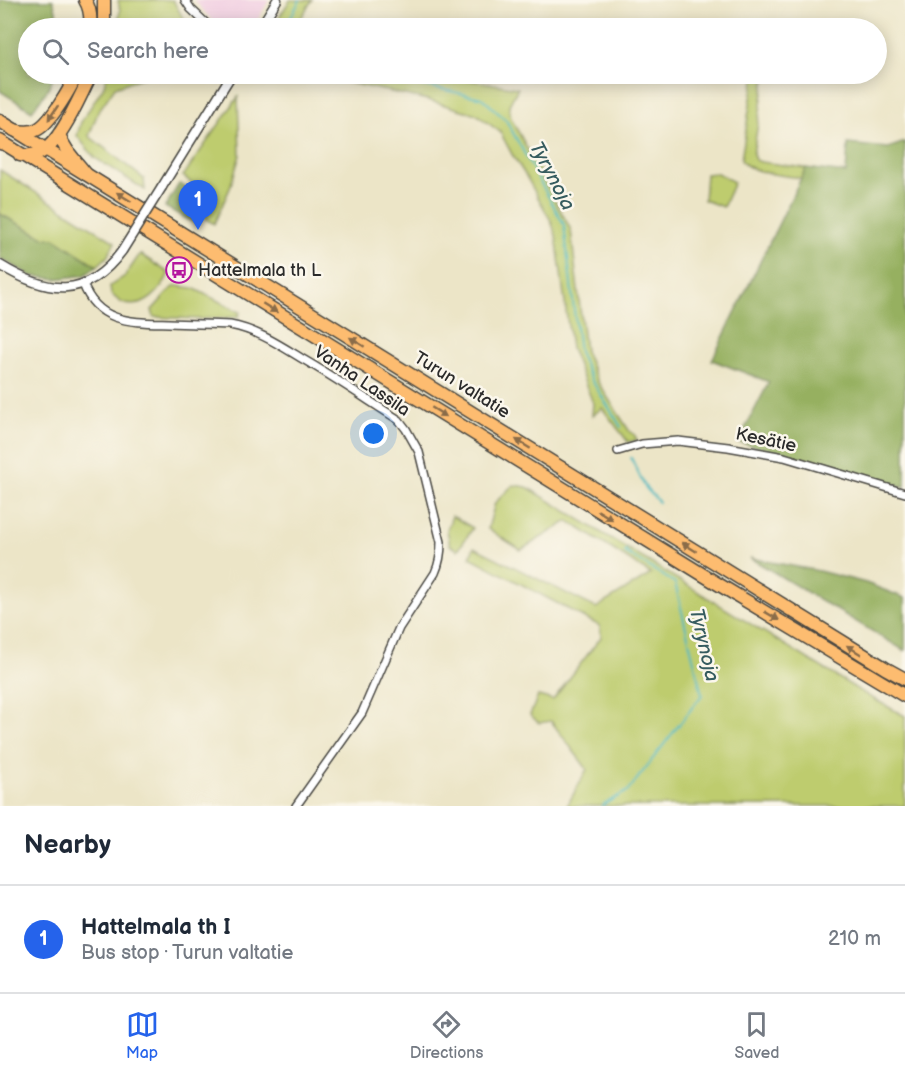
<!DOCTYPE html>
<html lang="en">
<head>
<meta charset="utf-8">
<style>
	body { margin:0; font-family:"Balsamiq Sans",sans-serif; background:#f6f6f7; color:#1f2937 }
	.you { position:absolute; left:374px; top:434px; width:21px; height:21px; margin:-15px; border:4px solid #fff; border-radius:50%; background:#1a73e8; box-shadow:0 0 0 9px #1a73e833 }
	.badge { display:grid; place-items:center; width:39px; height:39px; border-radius:50%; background:#2563eb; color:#fff; font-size:20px; font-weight:700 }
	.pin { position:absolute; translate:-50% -50px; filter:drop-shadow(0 2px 3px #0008) }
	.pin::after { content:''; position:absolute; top:32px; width:21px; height:18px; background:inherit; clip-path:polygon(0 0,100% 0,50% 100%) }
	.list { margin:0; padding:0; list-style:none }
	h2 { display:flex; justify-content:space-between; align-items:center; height:78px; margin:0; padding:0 24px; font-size:26px }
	h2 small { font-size:20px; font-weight:400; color:#747a83 }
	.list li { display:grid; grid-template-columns:39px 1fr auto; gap:18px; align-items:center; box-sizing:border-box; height:108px; padding:0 24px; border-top:2px solid #e0e1e3 }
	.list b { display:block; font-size:22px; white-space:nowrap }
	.list p { margin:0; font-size:20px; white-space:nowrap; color:#747a83 }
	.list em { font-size:20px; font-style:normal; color:#747a83 }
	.icon { flex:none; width:33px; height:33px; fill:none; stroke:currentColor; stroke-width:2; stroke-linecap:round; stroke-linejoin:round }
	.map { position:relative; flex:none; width:905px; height:806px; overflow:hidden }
	.search { position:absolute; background:#fff; box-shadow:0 3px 15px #0003; left:18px; right:18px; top:18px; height:66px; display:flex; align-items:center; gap:15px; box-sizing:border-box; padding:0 21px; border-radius:33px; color:#747a83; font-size:22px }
	.sheet { height:186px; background:#fff }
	nav { display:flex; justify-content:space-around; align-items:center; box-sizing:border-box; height:84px; border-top:2px solid #e0e1e3; background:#fff; font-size:16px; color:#747a83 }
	nav a { display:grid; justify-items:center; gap:3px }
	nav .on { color:#2563eb }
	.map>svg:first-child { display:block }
	.built { fill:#f2cfe2 }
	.green { fill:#becc6e; stroke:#747c4c; stroke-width:1.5 }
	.forest { fill:#96b061; stroke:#606e46; stroke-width:1.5 }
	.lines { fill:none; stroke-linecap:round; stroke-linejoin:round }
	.stream { stroke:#49b8c0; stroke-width:2 }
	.minor-casing { stroke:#484742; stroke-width:10 }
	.tertiary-casing { stroke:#484742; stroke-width:11 }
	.trunk-casing { stroke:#484742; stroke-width:15 }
	.motorway-casing { stroke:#484742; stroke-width:15 }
	.minor { stroke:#fff; stroke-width:7 }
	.tertiary { stroke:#fff; stroke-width:8 }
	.trunk { stroke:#fdbc70; stroke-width:12 }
	.motorway { stroke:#fdbc70; stroke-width:12 }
	.tertiary-bridge-casing { stroke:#484742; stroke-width:11; stroke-linecap:butt }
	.tertiary-bridge { stroke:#fff; stroke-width:8 }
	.oneway { fill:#8a6c4a }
	.labels { text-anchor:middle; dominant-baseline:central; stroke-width:5; stroke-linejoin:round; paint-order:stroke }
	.poi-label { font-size:18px; fill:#2b2b2b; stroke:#fbf7ec; text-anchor:start }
	.street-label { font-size:18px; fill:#2b2b2b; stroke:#fbf7ec }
	.water-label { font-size:20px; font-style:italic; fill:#365c5f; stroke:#fbf7ec }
</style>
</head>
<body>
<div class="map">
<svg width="905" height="806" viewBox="0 0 905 806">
	<rect width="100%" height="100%" fill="#fbf7ec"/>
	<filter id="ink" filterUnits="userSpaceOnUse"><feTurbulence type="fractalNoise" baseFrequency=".0167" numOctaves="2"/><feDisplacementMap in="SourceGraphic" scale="12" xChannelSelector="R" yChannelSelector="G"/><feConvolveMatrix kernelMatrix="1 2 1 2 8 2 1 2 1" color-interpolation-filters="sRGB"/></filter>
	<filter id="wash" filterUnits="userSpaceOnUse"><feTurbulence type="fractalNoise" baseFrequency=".008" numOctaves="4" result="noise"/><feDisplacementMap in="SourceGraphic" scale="24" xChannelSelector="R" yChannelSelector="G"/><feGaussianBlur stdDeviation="1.35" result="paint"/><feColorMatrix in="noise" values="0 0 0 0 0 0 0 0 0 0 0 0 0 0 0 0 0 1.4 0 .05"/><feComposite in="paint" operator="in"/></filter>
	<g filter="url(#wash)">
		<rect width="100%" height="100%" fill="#ece5c7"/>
		<path class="built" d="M194,0H269L253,28H222L216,25Z"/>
		<path class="green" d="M118,0H173L184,20L196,28H117L120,11Z
			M290,0H312L295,28H272Z
			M107,74H151L115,87L98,112L89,136L144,179L145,190L95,158L77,136L81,122L104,86Z
			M309,74H434L518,88L509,105L511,118L571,230L585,351L599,384L630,432L634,434L637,440L628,442L602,408L592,416L593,403L571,348L556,235L551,221L526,176L513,156L500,132L476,114L424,99Z
			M755,74H766L753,154L755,160L761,162L806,168L801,178C786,176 749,173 741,160Z
			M238,97L240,155L230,188L214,224L206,219C205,195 202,191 183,176Z
			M0,170L115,242L107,257L97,266L54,238H45L0,214Z
			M717,173L734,182L723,207L704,200L706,174Z
			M140,254L169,273C162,290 145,311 123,303C119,302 115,297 111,294L110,286L125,276Z
			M176,286L193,288L240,312L238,317L198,319L154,317L152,310L171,289Z
			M513,485L527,487L870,697L905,716V806H567L587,769L551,721L539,723L530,715L538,696L553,700L601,637L600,626L470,557L474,547L596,608L651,574L568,521L521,550L488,529L495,503Z
			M452,516L473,528L458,550L450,545L447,530Z"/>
		<path class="forest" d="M0,0H53L61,28H28V74H54L49,88L32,111L0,91Z
			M905,142V487L738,442L769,382L712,360L806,168L846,173L848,144L888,148Z
			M179,184H181C197,195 204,206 196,224L165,207Z
			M0,214L45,238H54L97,266L85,275L56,279L32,276L0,258Z
			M750,558L819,571L866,583L905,598V651Z"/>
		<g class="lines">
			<path class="stream" d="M285,28L300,0
				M362,74L431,87L482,98L506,120L564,225L579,352L591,379L621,427
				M631,458L645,487L659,502
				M603,806L604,804L628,791L702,695L675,583L625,552L626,550"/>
		</g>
	</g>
	<g filter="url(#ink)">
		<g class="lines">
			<g class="minor-casing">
				<path id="minor" d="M185,0L191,9L211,28
					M83,284C98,324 133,322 169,323C190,324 210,324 230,325C257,330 278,344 301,358C334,377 366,399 399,420L406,429L419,452L441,542C441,553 440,562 435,573L399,628L362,713L296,806
					M618,451L642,444L678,441L728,447L784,457L905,493"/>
			</g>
			<g class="tertiary-casing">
				<path id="tertiary" d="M260,28L277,0
					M162,187L232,74
					M0,265C47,294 86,300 122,251"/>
			</g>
			<g class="trunk-casing">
				<path id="trunk" d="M0,121L885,668L905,679
					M0,141L718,584L905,696"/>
			</g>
			<g class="motorway-casing">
				<path id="motorway" d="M85,0C90,8 91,19 90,28
					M104,28V0
					M14,130C22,132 31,133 38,129C51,122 71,87 77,74
					M59,134C64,150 76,161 86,174
					M0,143L4,144
					M20,155C29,156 36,156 43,151C61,141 82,93 91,74"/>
			</g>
			<use href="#minor" class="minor"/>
			<use href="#tertiary" class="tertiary"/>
			<use href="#trunk" class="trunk"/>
			<use href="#motorway" class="motorway"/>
			<g class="tertiary-bridge-casing">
				<path id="tertiary-bridge" d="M122,251L162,187"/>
			</g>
			<use href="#tertiary-bridge" class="tertiary-bridge"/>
		</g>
		<defs><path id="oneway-solid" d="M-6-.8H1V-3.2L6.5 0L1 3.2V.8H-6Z" transform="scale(1.5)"/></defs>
		<g class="oneway">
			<use href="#oneway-solid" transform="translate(53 113) rotate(124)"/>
			<use href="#oneway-solid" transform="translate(124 197) rotate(-148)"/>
			<use href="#oneway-solid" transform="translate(270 308) rotate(32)"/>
			<use href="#oneway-solid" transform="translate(357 342) rotate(-148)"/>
			<use href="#oneway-solid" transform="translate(439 412) rotate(32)"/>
			<use href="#oneway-solid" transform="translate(523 444) rotate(-148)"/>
			<use href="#oneway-solid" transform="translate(605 515) rotate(32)"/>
			<use href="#oneway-solid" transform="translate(689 547) rotate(-148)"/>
			<use href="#oneway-solid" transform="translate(772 616) rotate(31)"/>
			<use href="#oneway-solid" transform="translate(854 650) rotate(-148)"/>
		</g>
	</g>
	<defs>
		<g id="bus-ring" transform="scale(1.35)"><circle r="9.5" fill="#fbf7ec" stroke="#b5179e" stroke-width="1.5"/><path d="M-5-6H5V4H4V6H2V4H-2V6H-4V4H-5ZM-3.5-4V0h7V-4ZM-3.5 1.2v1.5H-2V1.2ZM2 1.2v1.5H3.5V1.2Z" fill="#b5179e"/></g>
	</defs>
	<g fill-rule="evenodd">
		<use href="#bus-ring" x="179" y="270"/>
	</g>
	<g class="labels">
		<g class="poi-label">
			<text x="198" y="270">Hattelmala th L</text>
		</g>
		<g class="street-label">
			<text transform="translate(362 381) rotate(34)">Vanha Lassila</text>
			<text transform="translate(462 385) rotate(32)">Turun valtatie</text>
			<text transform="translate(766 440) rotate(12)">Kesätie</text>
		</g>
		<g class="water-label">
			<text transform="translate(552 176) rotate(62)">Tyrynoja</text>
			<text transform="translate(704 645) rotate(77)">Tyrynoja</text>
		</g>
	</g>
</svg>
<div class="you"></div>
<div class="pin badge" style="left:198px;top:230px">1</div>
<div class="search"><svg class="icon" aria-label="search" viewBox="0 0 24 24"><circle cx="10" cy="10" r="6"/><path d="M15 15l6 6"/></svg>Search here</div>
</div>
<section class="sheet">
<h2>Nearby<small></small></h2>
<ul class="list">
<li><span class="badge">1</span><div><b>Hattelmala th I</b><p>Bus stop · Turun valtatie</p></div><em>210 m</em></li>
</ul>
</section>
<nav>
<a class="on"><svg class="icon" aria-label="map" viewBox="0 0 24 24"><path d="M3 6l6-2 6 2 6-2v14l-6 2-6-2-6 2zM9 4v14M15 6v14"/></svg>Map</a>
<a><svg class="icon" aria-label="directions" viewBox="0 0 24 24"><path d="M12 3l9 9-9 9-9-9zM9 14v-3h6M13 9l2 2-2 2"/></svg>Directions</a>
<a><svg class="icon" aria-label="saved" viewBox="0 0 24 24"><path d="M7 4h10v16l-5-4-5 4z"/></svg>Saved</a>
</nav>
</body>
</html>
